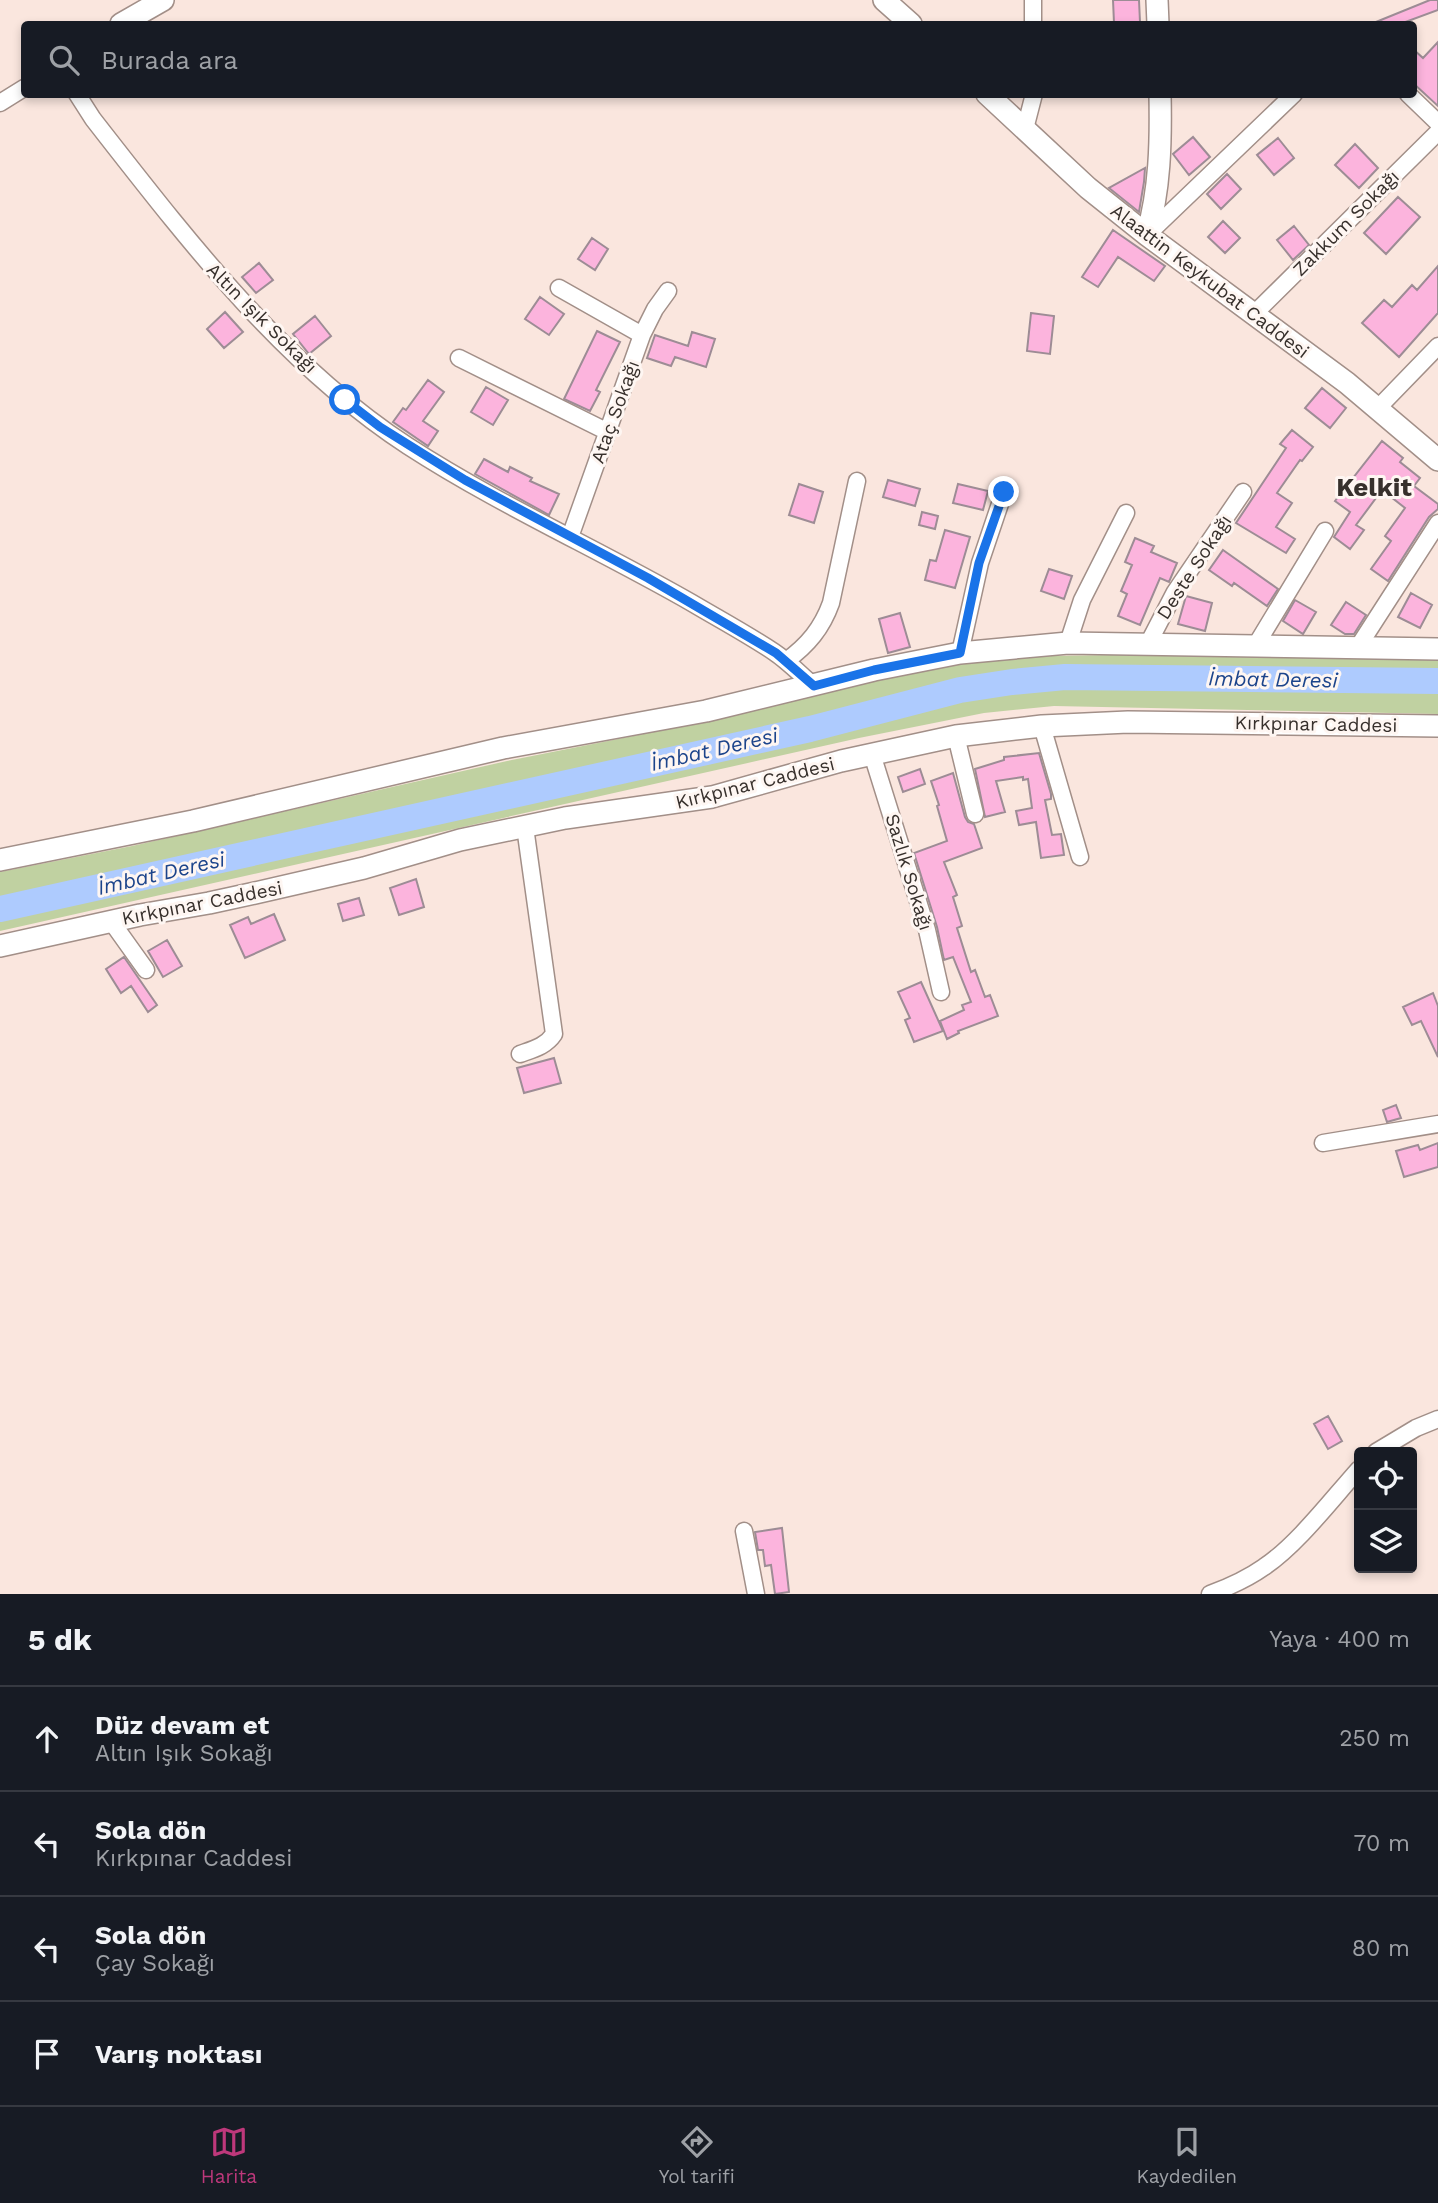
<!DOCTYPE html>
<html lang="tr">
<head>
<meta charset="utf-8">
<style>
	body { margin:0; font-family:"Work Sans",sans-serif; background:#20242c; color:#f1f3f6 }
	.controls { position:absolute; right:21px; bottom:21px; display:grid; overflow:hidden; border-radius:7px; box-shadow:0 4px 10px #0003 }
	.controls button { width:63px; height:63px; display:grid; place-items:center; padding:0; border:0; border-bottom:2px solid #363941; background:#171b24; color:#f1f3f6; font:35px sans-serif }
	.stop { position:absolute; width:21px; height:21px; margin:-16px; border:5px solid #1a73e8; border-radius:50%; background:#fff }
	.stop.end { background:#1a73e8; border-color:#fff; box-shadow:0 2px 7px #0008 }
	.list { margin:0; padding:0; list-style:none }
	h2 { display:flex; justify-content:space-between; align-items:center; height:91px; margin:0; padding:0 28px; font-size:30px }
	h2 small { font-size:23px; font-weight:400; color:#9ea1a6 }
	.list li { display:grid; grid-template-columns:46px 1fr auto; gap:21px; align-items:center; box-sizing:border-box; height:105px; padding:0 28px; border-top:2px solid #363941 }
	.list b { display:block; font-size:26px; white-space:nowrap }
	.list p { margin:0; font-size:23px; white-space:nowrap; color:#9ea1a6 }
	.list em { font-size:23px; font-style:normal; color:#9ea1a6 }
	.icon { flex:none; width:38px; height:38px; fill:none; stroke:currentColor; stroke-width:2; stroke-linecap:round; stroke-linejoin:round }
	.map { position:relative; flex:none; width:1438px; height:1594px; overflow:hidden }
	.search { position:absolute; background:#171b24; box-shadow:0 4px 10px #0003; left:21px; right:21px; top:21px; height:77px; display:flex; align-items:center; gap:18px; box-sizing:border-box; padding:0 24px; border-radius:7px; color:#9ea1a6; font-size:26px }
	.sheet { height:511px; background:#171b24 }
	nav { display:flex; justify-content:space-around; align-items:center; box-sizing:border-box; height:98px; border-top:2px solid #363941; background:#171b24; font-size:19px; color:#9ea1a6 }
	nav a { display:grid; justify-items:center; gap:4px }
	nav .on { color:#be387b }
	.map>svg:first-child { display:block }
	.green { fill:#c0d1a1 }
	.lines { fill:none; stroke-linecap:round; stroke-linejoin:round }
	.river { stroke:#aecbfe; stroke-width:26 }
	.building { fill:#fcb4dd; stroke:#9d8c95; stroke-width:2 }
	.minor-casing { stroke:#a28f88; stroke-width:19 }
	.tertiary-casing { stroke:#a28f88; stroke-width:24 }
	.minor { stroke:#fff; stroke-width:16 }
	.tertiary { stroke:#fff; stroke-width:21 }
	.route { stroke:#1a73e8; stroke-width:9 }
	.labels { text-anchor:middle; dominant-baseline:central; stroke-width:6; stroke-linejoin:round; paint-order:stroke }
	.street-label { font-size:19px; fill:#37302c; stroke:#fef6f2 }
	.water-label { font-size:21px; font-style:italic; fill:#1c448b; stroke:#fef6f2 }
	.district-label { font-size:26px; font-weight:bold; fill:#37302c; stroke:#fef6f2 }
</style>
</head>
<body>
<div class="map">
<svg width="1438" height="1594" viewBox="0 0 1438 1594">
	<rect width="100%" height="100%" fill="#fae6de"/>
	<path class="green" d="M1284,652L1438,658V714L1054,706L984,713L859,738L0,931V872L132,846L507,761L699,723L811,694L960,661L1052,656Z"/>
	<g class="lines">
		<path class="river" d="M0,909L810,729L960,690L1012,682L1065,677L1438,681"/>
	</g>
	<path class="building" d="M1113,0H1139L1140,22L1114,23Z
		M1430,0H1438V10L1400,24H1371Z
		M1438,42V106L1413,83V49L1423,58Z
		M1193,137L1210,157L1189,175L1173,154Z
		M1278,138L1294,158L1274,175L1257,155Z
		M1355,144L1378,168L1359,188L1335,165Z
		M1145,168L1144,182L1139,212L1109,188Z
		M1227,174L1241,189L1221,209L1207,194Z
		M1398,197L1420,217L1386,254L1364,233Z
		M1223,221L1240,238L1225,253L1208,237Z
		M1294,226L1309,245L1293,260L1277,240Z
		M1113,230L1165,266L1154,281L1118,257L1098,287L1082,277Z
		M592,238L608,249L595,270L578,259Z
		M259,263L273,280L256,293L242,277Z
		M1438,266V313L1399,357L1362,323L1384,300L1392,307L1412,285L1417,290Z
		M540,297L564,314L549,335L525,319Z
		M225,312L243,332L224,348L207,329Z
		M1031,313L1054,316L1050,354L1027,351Z
		M315,316L331,336L309,354L293,334Z
		M597,331L620,342L596,390L600,392L590,411L564,399Z
		M692,332L715,339L706,367L675,357L671,366L647,358L655,335L688,346Z
		M428,380L444,392L423,421L438,431L428,446L393,422L403,408L406,410Z
		M486,387L508,400L493,425L471,412Z
		M1322,388L1346,408L1330,428L1305,408Z
		M1292,430L1313,447L1302,461L1300,460L1277,493L1292,503L1276,527L1295,539L1286,553L1236,523L1286,448L1280,444Z
		M1382,441L1403,458L1400,462L1420,478L1414,486L1438,504V509L1429,517L1388,581L1371,569L1391,541L1385,536L1405,508L1382,490L1356,525L1364,530L1350,549L1334,537L1350,512L1335,501Z
		M484,459L508,472L510,467L532,478L530,481L559,494L549,515L475,474Z
		M888,480L920,489L915,506L883,497Z
		M799,484L823,492L814,523L789,515Z
		M958,484L988,491L983,510L953,503Z
		M922,512L938,516L935,529L919,525Z
		M945,530L970,537L955,588L925,580L930,560L936,561Z
		M1135,538L1154,546L1151,552L1177,563L1169,582L1160,578L1140,625L1118,616L1127,594L1121,591L1132,565L1125,562Z
		M1223,550L1278,589L1267,606L1234,583L1232,586L1209,570Z
		M1049,569L1072,576L1064,599L1041,591Z
		M1411,593L1432,605L1420,628L1398,617Z
		M1186,596L1212,603L1205,631L1178,624Z
		M1295,600L1316,612L1303,634L1283,621Z
		M1346,602L1366,615L1354,634H1345L1331,625Z
		M900,613L910,647L888,653L879,619Z
		M1039,753L1051,794V799L1045,800L1052,835L1061,834L1064,855L1041,858L1036,822L1019,825L1016,811L1032,808L1028,779L1023,780V777L996,781L1005,812L985,817L975,769L1004,760V757Z
		M920,769L925,784L903,792L898,777Z
		M953,773L965,817L968,822L974,824L982,848L944,862L957,895L953,897L962,926L957,928L971,972L975,970L985,997L990,995L998,1016L958,1031L959,1033L947,1039L940,1021L964,1010L962,1005L971,1002L953,957L944,960L937,927L914,853L947,841L937,806L939,805L931,781Z
		M416,879L424,907L399,915L390,888Z
		M359,898L364,915L343,921L338,904Z
		M274,914L285,940L245,958L230,925L248,917L251,924Z
		M167,940L182,966L163,977L148,951Z
		M124,957L157,1005L148,1012L131,986L121,993L106,969Z
		M921,982L943,1031L914,1042L905,1020L910,1018L898,992Z
		M1433,993L1438,1006V1057L1421,1021L1412,1025L1403,1007Z
		M554,1058L561,1083L524,1093L517,1068Z
		M1396,1105L1401,1118L1387,1122L1383,1110Z
		M1438,1143V1167L1404,1177L1396,1151L1418,1145L1420,1150Z
		M1328,1416L1342,1441L1328,1449L1314,1424Z
		M782,1528L789,1592L775,1594L771,1565L765,1566L763,1550H758L755,1532Z"/>
	<g class="lines">
		<g class="minor-casing">
			<path id="minor" d="M1033,0V24
				M77,94L93,119C186,238 281,363 408,446C499,505 598,549 692,603C719,619 747,634 774,652C789,662 801,675 814,686
				M1408,94L1438,123
				M0,103L24,88
				M1025,129L1034,94
				M1147,235L1294,94
				M559,288L642,335
				M1254,314L1438,132
				M459,358L608,432
				M1378,408L1438,346
				M570,537L642,335L655,309L668,291
				M1068,643L1082,600L1126,513
				M1148,644L1175,592L1243,492
				M1256,645L1325,531
				M1358,647L1438,523
				M960,653L980,563L1004,492
				M786,661C808,645 822,628 831,603L857,481
				M1042,726L1080,857
				M956,736L975,814
				M872,754L927,930L941,992
				M111,921L146,970
				M520,1054C534,1049 546,1046 554,1034L525,827
				M1323,1143L1438,1124
				M1376,1452L1416,1428L1438,1419
				M744,1531L756,1594
				M1210,1594C1229,1587 1247,1579 1264,1567C1297,1545 1332,1499 1359,1469"/>
		</g>
		<g class="tertiary-casing">
			<path id="tertiary" d="M884,0L911,24
				M1157,0L1158,24
				M121,24L163,0
				M987,94L1088,188L1147,235L1347,383L1438,460
				M1147,235C1160,189 1161,143 1160,94
				M0,860L193,821L503,748L706,711L874,670L960,653L1068,643L1438,649
				M0,946L140,915L209,903L255,893L364,868L460,840L565,818L712,797L841,761L956,736L1042,726L1128,722L1438,726"/>
		</g>
		<use href="#minor" class="minor"/>
		<use href="#tertiary" class="tertiary"/>
	</g>
	<g class="lines">
		<path class="route" d="M345,400L380,427L465,480L648,578L776,653L814,686L874,670L960,653L979,563L1004,492"/>
	</g>
	<g class="labels">
		<g class="street-label">
			<text transform="translate(1346 223) rotate(-45)">Zakkum Sokağı</text>
			<text transform="translate(1210 281) rotate(37)">Alaattin Keykubat Caddesi</text>
			<text transform="translate(262 318) rotate(45)">Altın Işık Sokağı</text>
			<text transform="translate(615 412) rotate(-70)">Ataç Sokağı</text>
			<text transform="translate(1194 567) rotate(-57)">Deste Sokağı</text>
			<text transform="translate(1316 724) rotate(1)">Kırkpınar Caddesi</text>
			<text transform="translate(755 783) rotate(-14)">Kırkpınar Caddesi</text>
			<text transform="translate(909 872) rotate(73)">Sazlık Sokağı</text>
			<text transform="translate(202 903) rotate(-11)">Kırkpınar Caddesi</text>
		</g>
		<g class="water-label">
			<text transform="translate(1273 679) rotate(1)">İmbat Deresi</text>
			<text transform="translate(714 749) rotate(-13)">İmbat Deresi</text>
			<text transform="translate(161 873) rotate(-13)">İmbat Deresi</text>
		</g>
		<g class="district-label">
			<text x="1374" y="487">Kelkit</text>
		</g>
	</g>
</svg>
<div class="controls">
<button><svg class="icon" aria-label="locate" viewBox="0 0 24 24"><circle cx="12" cy="12" r="6"/><path d="M12 2v4M12 18v4M2 12h4M18 12h4"/></svg></button>
<button><svg class="icon" aria-label="layers" viewBox="0 0 24 24"><path d="M12 4l9 5-9 5-9-5zM3 14l9 5 9-5"/></svg></button>
</div>
<div class="stop" style="left:345px;top:400px"></div>
<div class="stop end" style="left:1004px;top:492px"></div>
<div class="search"><svg class="icon" aria-label="search" viewBox="0 0 24 24"><circle cx="10" cy="10" r="6"/><path d="M15 15l6 6"/></svg>Burada ara</div>
</div>
<section class="sheet">
<h2>5 dk<small>Yaya · 400 m</small></h2>
<ul class="list">
<li><svg class="icon" aria-label="ahead" viewBox="0 0 24 24"><path d="M12 20V5M6 11l6-6 6 6"/></svg><div><b>Düz devam et</b><p>Altın Işık Sokağı</p></div><em>250 m</em></li>
<li><svg class="icon" aria-label="left" viewBox="0 0 24 24"><path d="M17 20v-9H6M10 6l-5 5 5 5"/></svg><div><b>Sola dön</b><p>Kırkpınar Caddesi</p></div><em>70 m</em></li>
<li><svg class="icon" aria-label="left" viewBox="0 0 24 24"><path d="M17 20v-9H6M10 6l-5 5 5 5"/></svg><div><b>Sola dön</b><p>Çay Sokağı</p></div><em>80 m</em></li>
<li><svg class="icon" aria-label="arrive" viewBox="0 0 24 24"><path d="M6 21V4h12l-3 4 3 4H6"/></svg><div><b>Varış noktası</b></div></li>
</ul>
</section>
<nav>
<a class="on"><svg class="icon" aria-label="map" viewBox="0 0 24 24"><path d="M3 6l6-2 6 2 6-2v14l-6 2-6-2-6 2zM9 4v14M15 6v14"/></svg>Harita</a>
<a><svg class="icon" aria-label="directions" viewBox="0 0 24 24"><path d="M12 3l9 9-9 9-9-9zM9 14v-3h6M13 9l2 2-2 2"/></svg>Yol tarifi</a>
<a><svg class="icon" aria-label="saved" viewBox="0 0 24 24"><path d="M7 4h10v16l-5-4-5 4z"/></svg>Kaydedilen</a>
</nav>
</body>
</html>
